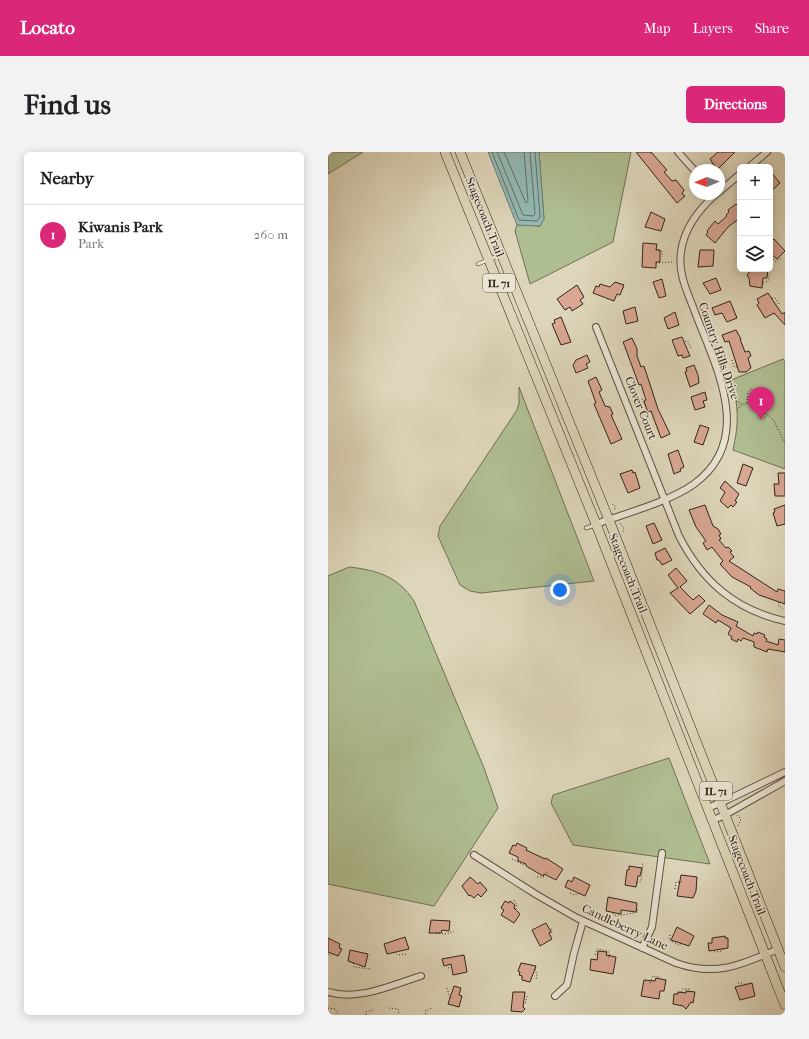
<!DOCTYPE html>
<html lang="en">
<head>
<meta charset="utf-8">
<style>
	body { margin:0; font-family:"IM FELL French Canon",serif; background:#f2f2f2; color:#202124 }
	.controls { position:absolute; right:12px; top:12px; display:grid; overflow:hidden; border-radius:6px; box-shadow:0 2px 10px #0003 }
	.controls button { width:36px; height:36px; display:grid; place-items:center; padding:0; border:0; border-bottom:1px solid #e0e0e0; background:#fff; color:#202124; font:20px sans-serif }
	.compass { position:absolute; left:361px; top:12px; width:36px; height:36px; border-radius:50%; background:#fff; box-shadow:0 2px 10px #0003; rotate:268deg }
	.you { position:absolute; left:232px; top:438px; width:14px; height:14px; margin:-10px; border:3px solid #fff; border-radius:50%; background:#1a73e8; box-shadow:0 0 0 6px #1a73e833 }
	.badge { display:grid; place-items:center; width:26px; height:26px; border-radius:50%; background:#db2777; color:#fff; font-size:13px; font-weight:700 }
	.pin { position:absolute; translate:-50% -33px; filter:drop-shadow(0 1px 2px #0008) }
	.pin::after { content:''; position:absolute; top:21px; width:14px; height:12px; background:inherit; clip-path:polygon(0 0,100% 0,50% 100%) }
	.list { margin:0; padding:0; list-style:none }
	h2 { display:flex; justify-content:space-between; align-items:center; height:52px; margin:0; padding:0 16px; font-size:17px }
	h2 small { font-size:13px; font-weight:400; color:#757577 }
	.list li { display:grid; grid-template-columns:26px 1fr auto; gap:12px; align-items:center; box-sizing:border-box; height:60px; padding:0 16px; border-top:1px solid #e0e0e0 }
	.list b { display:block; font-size:15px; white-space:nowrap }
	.list p { margin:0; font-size:13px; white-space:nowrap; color:#757577 }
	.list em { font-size:13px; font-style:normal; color:#757577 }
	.icon { flex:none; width:22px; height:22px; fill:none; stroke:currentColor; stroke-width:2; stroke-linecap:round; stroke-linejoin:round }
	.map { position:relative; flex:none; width:457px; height:863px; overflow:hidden; border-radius:6px }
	header { display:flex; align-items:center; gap:24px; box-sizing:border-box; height:56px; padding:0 20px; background:#db2777; color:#fff }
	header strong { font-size:19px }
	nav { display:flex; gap:22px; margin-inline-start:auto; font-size:14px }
	.intro { display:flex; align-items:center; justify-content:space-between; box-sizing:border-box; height:96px; padding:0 24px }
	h1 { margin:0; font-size:28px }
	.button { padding:10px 18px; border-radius:6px; background:#db2777; color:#fff; font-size:14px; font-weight:700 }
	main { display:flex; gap:24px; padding:0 24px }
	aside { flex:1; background:#fff; border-radius:6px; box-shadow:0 2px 10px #0003 }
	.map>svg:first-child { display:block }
	.green { fill:#afbe92; stroke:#707056 }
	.water { fill:#93b9b3; stroke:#6b7d75 }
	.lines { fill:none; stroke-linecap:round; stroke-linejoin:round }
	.shore { stroke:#626e66; stroke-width:1 }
	.building { fill:#d9a793; stroke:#302319 }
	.service-casing { stroke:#5c5042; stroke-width:4.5 }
	.minor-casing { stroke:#5c5042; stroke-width:8 }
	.primary-casing { stroke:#302319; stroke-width:10 }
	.path { stroke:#302319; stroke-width:1; stroke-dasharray:1 2; stroke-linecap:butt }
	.service { stroke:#eae4d3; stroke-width:3 }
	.minor { stroke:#eae4d3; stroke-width:6 }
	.primary { stroke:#ded6bb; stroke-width:9 }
	.labels { text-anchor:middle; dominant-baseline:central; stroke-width:3; stroke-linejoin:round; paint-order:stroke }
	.shield { fill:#eae4d3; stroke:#685d51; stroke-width:1 }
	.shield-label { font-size:11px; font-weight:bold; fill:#302319 }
	.street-label { font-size:12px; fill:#302319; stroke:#eae4d3 }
</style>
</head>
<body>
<header>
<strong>Locato</strong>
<nav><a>Map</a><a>Layers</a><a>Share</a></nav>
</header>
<div class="intro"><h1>Find us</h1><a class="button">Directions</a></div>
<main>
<aside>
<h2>Nearby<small></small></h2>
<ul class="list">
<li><span class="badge">1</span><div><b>Kiwanis Park</b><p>Park</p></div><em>260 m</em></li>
</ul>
</aside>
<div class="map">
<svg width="457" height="863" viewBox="0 0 457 863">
	<rect width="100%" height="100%" fill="#ded6bb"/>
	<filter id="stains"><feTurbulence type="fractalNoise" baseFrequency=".005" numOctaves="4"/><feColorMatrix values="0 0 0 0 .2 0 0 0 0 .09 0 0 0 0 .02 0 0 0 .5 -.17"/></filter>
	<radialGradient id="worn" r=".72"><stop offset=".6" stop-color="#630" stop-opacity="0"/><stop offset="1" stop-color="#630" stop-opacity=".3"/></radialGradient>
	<path class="green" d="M0,0H35L0,22Z
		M211,0H303L285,90L202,132L187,79L189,73L212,74L216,67Z
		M455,207L457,209V317L405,298C411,271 411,254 403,228Z
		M191,235L266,429L153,441L142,439L132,433L110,384L112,374L189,258L191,251Z
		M21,415C48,418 70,424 86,449L156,616L170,656L106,754L0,732V424Z
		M341,606L382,712L245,693L223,651L225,643Z"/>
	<path class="water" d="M160,0H211L216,67L212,74L189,73Z"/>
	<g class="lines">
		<path class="shore" d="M164,0L191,68L209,69L212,65L207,0
			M169,0L195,63L205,64L207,62L202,0
			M176,0L198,51L200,49L196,0"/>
	</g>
	<path class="building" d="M308,0H323L339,18L336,20L344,29L348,28L356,38L354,42L357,44L349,51Z
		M390,0H407L389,18L382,7Z
		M442,19L452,31L442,40Z
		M408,52L412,56V66L400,75L387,91L378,83L380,80L379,79L387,69L390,72L399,64L398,63L401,60L400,58Z
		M323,60L337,67L333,79L317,75Z
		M446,87L457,99L449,107L442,101V90Z
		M315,91L329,92L328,98H332V110H328V116L314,115Z
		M372,98H386L385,114L370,115Z
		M422,117H440L439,126H435L434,136L422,134L421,126L419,123L421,121Z
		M388,126L393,138L382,142L375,131Z
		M334,127L338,144L331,146L325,130Z
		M287,130L296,133L292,143L289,142L286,149L265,141L268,134L271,135L272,132L282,135Z
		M249,133L256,145L252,148L255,152L244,159L242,155L237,158L229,147Z
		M440,141L454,162L457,160V173L446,161L437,166L429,153L431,151L429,147Z
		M402,149L409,166L399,170L394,161L387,163L384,156Z
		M307,155L310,169L298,172L295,159Z
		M347,160L351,173L340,177L336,166Z
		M233,165L243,190L233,193L224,172L227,171L226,168Z
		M408,178L413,187H412L417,200L421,199L423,204L420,206L423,216L418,220H411L401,189L397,190L394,183Z
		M354,185L362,204L355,206L354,203L350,204L344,188Z
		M304,186L309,197V204L313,215L316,214L330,257L342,282L333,286L323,259L320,260L318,255L316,249L318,248L316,242L313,232L311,233L297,195L295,190Z
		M259,203L262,210L258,212L260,216L248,221L245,213L248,208Z
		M366,213L370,223L371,231L362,235L357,220L359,219L358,216Z
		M268,225L274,238L271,240L277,254L282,255L285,262L283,263L294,287L283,292L266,252L268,251L260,229Z
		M377,240L379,248L375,249L377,255L367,258L363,245Z
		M372,273L381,276L375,293L366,290Z
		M350,298L356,315L352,317L353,319L346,322L340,302Z
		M415,312L425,316L418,334L409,331Z
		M304,318L305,321L307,320L312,336L300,341L292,322Z
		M450,321H457V344H447L446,332H451Z
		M397,329L411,342L407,349L409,350L405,355L403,353L400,356L392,349L397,340L392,336Z
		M377,353L385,374L390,377L393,382L391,383L393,387L391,388L398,396L400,395L404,399L402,400L406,405L401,409L449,440L450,437L457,439V452L431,443L422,436L423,435L404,425L392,412L395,409L384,395L379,398L375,391L378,389L368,375L361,358Z
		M457,353V372L449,374L445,361L447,360L446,357Z
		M326,371L334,388L325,392L318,374Z
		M337,396L344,408L334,413L331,408H329L327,401Z
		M348,416L359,429L352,435L365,448L371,443L377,449L362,462L342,441L350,436L340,423Z
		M381,453L394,463L410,470L408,474L425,484L426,481L429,482L430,480L437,483L436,485L439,487L438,489L450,493L451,487L457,488V500L440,497L439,500L426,495V490L415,486L413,489L410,487L409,490L403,487L404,485L400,482L403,476L390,468L388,471L375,462Z
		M189,691L199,696L198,698L217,707L218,706L235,717L228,728L216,722L215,724L198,714V712L190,709V705L181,701L185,693L188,694Z
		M301,714L314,716L312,724H310L308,735L297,733L299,718H301Z
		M353,723L369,725L368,739L365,746L349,744Z
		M142,725L150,732L152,730L159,738L153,745L150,742L146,746L142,743L141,744L134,734Z
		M246,725L262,733L257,744L237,735L240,728L244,730Z
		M280,745L309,751L308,760L293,758V762L278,759Z
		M177,749L181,751L182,749L187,753L186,756L192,762L186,771L173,763L176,758L173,756Z
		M103,768L122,769L121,779L114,778L113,781H101Z
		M218,771L223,780L221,781L224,787L212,794L204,778Z
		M349,775L366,784L361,794L343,788Z
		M397,784V786H400V796L381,799L380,791H384V786Z
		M77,785L81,797L59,802L56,792Z
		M0,786L12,792L11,796L14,797L10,804L0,800Z
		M22,798L40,802L37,815L20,809Z
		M270,799L279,800L278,803L288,805L285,822L262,818L263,807L269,808Z
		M136,803L139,820L125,823L123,812L116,814L114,807Z
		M193,811L208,814L202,830L194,828V824L191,823L192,820L190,819Z
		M328,826L338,828L336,839H332L331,847L313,844L316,828L327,829Z
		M424,831L427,844L412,848L407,835Z
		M126,834L133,836L131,843L134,844L131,855L120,852Z
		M358,839L367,840L365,851L363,850L358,857L355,854L345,852L346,842H350V840L358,841Z
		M185,840H197L195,855L197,857L194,860L183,859Z"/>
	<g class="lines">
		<g class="service-casing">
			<path id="service" d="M150,112L172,103
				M258,376L267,373"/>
		</g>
		<g class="minor-casing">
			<path id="minor" d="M350,0L367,19
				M421,15L439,0
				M391,40L412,22
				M268,175L351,384C374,429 407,458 457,469
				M268,372C296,362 343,349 366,332C429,286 386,212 365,155C358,137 350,120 353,100C356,76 370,58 388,42
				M380,656L401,647L457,620
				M385,668L397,663L457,629
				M146,703L209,743L249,766L348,811C388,825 413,813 450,797
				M314,796L324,775L334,701
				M0,840C32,849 63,833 93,824
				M227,844L239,833L246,801L255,769"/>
		</g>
		<g class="primary-casing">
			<path id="primary" d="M117,0L268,372L457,853
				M132,0L281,368L457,815"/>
		</g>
		<path class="path" d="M328,97L334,99V105
			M443,105L448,110L453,106
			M328,111L344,110
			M435,131L440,129L442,122
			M444,146H447L451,152
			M357,189L360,190L363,196
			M404,208L406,215H409
			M314,247L318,255
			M408,249L414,252
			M419,251L420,240L423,237L428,238L431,243
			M409,258L415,252H422L440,263L446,269L457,291
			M436,267L439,263
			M284,352L287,354V359
			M292,371L296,376L295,380
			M451,450L450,453L455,457
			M409,663L413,667L410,674
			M184,707L196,713L197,711
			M209,725H216L219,720
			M309,731L313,729L315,710
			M347,737L348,730H354
			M242,741L247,743L251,742
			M186,748L189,753L188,757
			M285,761L286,763C290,764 306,761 309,760L310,756
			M108,781L119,782L126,779
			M221,782L224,780L223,775
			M342,783L341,788L351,793L354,791
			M66,800L70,803L78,802
			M386,800L394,799L395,797
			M0,802L3,804
			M267,803L269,797L280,799L282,804L279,806
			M25,811L26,815L43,817
			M120,816L123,815
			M207,817L209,823L208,828
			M322,831L325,824L332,825
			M410,831H415L418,833
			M119,836L122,846
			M353,840L355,837H362
			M195,852H197L199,844
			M0,856L7,857L10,862
			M61,856L70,857L71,861
			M98,862L97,859L104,856
			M38,863V860L45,858"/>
		<use href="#service" class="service"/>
		<use href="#minor" class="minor"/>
		<use href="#primary" class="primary"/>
	</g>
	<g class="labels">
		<g class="shield">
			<rect x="155" y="122" width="32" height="18" rx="3"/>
			<rect x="372" y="630" width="32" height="18" rx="3"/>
		</g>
		<g class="shield-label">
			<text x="171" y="131">IL 71</text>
			<text x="388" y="639">IL 71</text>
		</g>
		<g class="street-label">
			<text transform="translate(157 65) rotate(68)">Stagecoach Trail</text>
			<text transform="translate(391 199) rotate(71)">Country Hills Drive</text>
			<text transform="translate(313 256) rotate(68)">Clover Court</text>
			<text transform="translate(300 421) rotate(68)">Stagecoach Trail</text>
			<text transform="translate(419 723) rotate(69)">Stagecoach Trail</text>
			<text transform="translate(297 775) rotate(25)">Candleberry Lane</text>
		</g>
	</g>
	<rect width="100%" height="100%" filter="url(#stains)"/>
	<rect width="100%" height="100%" fill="url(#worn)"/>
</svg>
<div class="controls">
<button>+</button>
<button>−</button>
<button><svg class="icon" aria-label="layers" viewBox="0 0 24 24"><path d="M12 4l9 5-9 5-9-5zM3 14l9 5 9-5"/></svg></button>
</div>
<svg class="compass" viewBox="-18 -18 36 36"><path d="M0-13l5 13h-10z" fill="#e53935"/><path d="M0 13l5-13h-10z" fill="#757577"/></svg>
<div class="you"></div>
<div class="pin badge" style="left:433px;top:268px">1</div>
</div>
</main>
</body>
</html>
